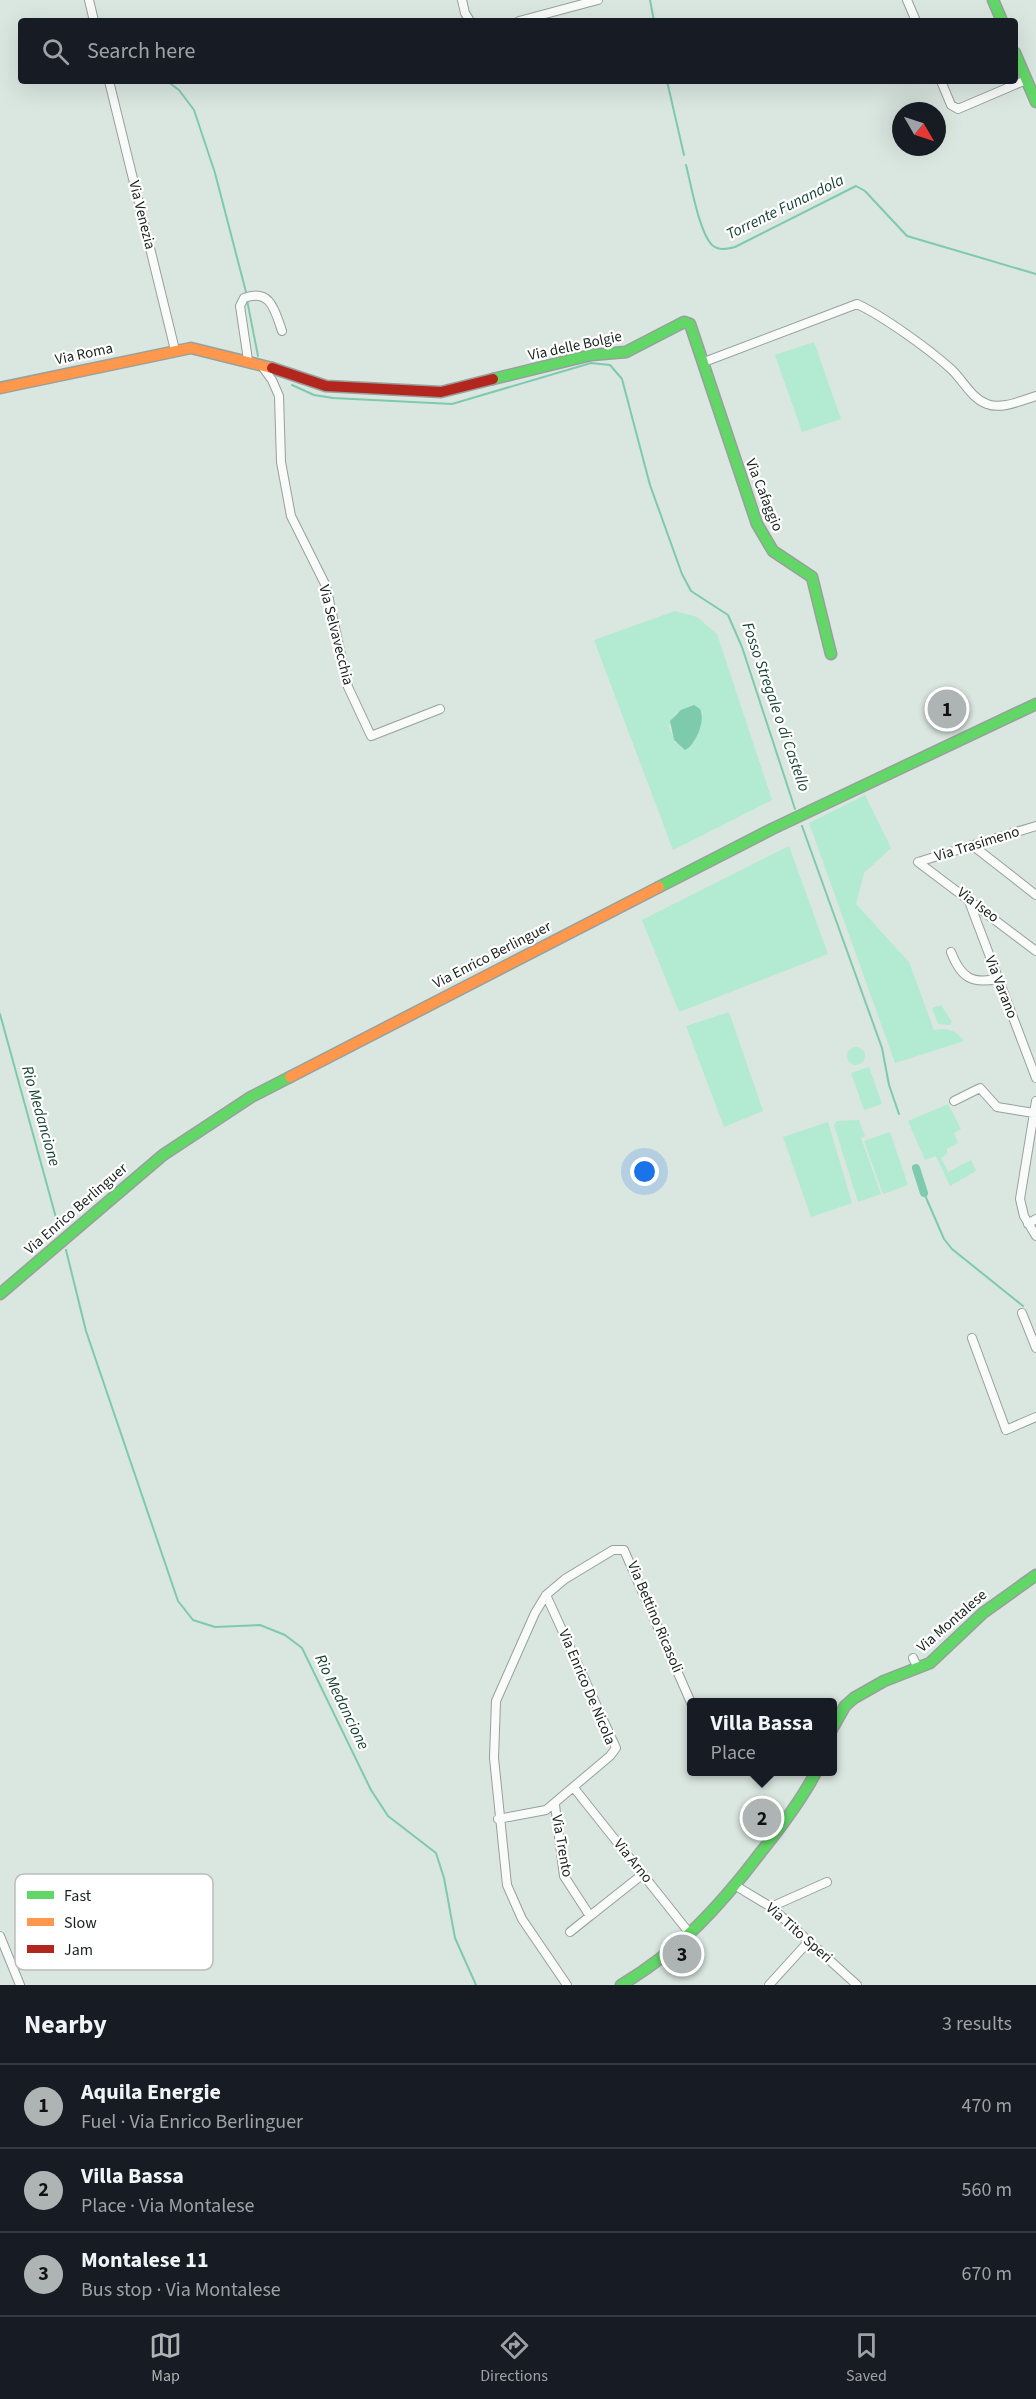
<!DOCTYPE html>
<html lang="en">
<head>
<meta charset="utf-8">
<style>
	body { margin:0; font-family:"Source Sans 3",sans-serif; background:#242831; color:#f1f3f6 }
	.compass { position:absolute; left:892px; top:102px; width:54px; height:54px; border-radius:50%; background:#171b24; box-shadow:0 6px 24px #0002; rotate:129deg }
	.you { position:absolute; left:645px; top:1172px; width:21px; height:21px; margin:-15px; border:4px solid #fff; border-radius:50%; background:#1a73e8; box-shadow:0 0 0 9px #1a73e833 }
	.badge { display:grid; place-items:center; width:39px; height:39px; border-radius:50%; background:#aeb4b3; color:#111; font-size:20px; font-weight:700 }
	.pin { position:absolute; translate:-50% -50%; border:3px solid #fff; box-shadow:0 2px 6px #0006 }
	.popup { position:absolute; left:687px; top:1698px; width:150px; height:78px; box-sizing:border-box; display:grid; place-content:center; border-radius:6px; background:#171b24; filter:drop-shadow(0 2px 4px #0005); font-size:20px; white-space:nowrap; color:#9ea1a6 }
	.popup b { font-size:22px; color:#f1f3f6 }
	.popup::after { content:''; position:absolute; left:50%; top:100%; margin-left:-12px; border:12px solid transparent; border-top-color:#171b24 }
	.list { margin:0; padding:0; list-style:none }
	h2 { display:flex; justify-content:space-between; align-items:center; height:78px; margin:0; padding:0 24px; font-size:26px }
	h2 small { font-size:20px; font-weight:400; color:#9ea1a6 }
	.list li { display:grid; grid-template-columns:39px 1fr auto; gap:18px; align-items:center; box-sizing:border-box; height:84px; padding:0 24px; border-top:2px solid #363941 }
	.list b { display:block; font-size:22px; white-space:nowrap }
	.list p { margin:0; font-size:20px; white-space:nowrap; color:#9ea1a6 }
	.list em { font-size:20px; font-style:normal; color:#9ea1a6 }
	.icon { flex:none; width:33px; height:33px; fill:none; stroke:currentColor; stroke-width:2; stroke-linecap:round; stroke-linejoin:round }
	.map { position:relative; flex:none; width:1036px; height:1985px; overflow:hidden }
	.search { position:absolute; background:#171b24; box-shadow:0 6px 24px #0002; left:18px; right:18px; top:18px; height:66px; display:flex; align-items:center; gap:15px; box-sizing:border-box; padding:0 21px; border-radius:6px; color:#9ea1a6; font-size:22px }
	.sheet { height:330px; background:#171b24 }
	nav { display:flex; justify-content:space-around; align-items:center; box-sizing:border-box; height:84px; border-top:2px solid #363941; background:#171b24; font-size:16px; color:#9ea1a6 }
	nav a { display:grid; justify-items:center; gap:3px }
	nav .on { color:#aeb4b3 }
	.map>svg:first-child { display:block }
	.green { fill:#b3ead2; fill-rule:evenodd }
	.water { fill:#7ecaad }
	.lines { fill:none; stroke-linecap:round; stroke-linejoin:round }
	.stream { stroke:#7ecaad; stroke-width:2 }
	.canal { stroke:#7ecaad; stroke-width:8 }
	.street-casing { stroke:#97a09c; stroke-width:10 }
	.fast-casing { stroke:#97a09c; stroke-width:13 }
	.slow-casing { stroke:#97a09c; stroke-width:13 }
	.jam-casing { stroke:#97a09c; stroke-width:13 }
	.street { stroke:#f9fbfa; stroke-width:8 }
	.fast { stroke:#63d668; stroke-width:10 }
	.slow { stroke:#ff974d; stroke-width:10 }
	.jam { stroke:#b3261e; stroke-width:10 }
	.labels { text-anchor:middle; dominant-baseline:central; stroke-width:4.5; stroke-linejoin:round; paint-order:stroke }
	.street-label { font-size:15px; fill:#19221e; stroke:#fff }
	.water-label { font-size:16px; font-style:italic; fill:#123f2f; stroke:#fff }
	.key { fill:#fff; stroke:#babdbc; stroke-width:1.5 }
	.key-label { font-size:16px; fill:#19221e }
</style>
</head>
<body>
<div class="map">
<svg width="1036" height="1985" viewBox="0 0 1036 1985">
	<rect width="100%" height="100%" fill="#dae6e0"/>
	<path class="green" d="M814,342L841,419L802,432L775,355Z
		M675,611L697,617L717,634L772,800L673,850L594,640ZM694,705L703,713L694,743H675L669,726L675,714Z
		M865,795L891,848L864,873L856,904L909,962L934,1030C947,1028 956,1030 964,1041L895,1063L809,823Z
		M789,846L828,954L679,1012L642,920Z
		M941,1005L952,1022L950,1025L938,1024L932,1008Z
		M729,1012L763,1111L724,1127L686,1026Z
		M847 1056a9 9 0 1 1 18 0a9 9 0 1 1-18 0Z
		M869,1067L882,1104L864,1110L851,1073Z
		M948,1104L961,1129L954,1133L958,1143L947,1149V1154L941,1158L948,1172L971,1160L976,1171L950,1186L936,1156L925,1160L908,1121Z
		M859,1120L865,1136L861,1138L881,1194L858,1202L834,1125L837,1121Z
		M828,1122L852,1203L811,1217L783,1137Z
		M890,1132L908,1185L883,1194L864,1141Z"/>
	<path class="water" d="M694,705L700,709C706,719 696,745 685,750L674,740L670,721L681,710Z"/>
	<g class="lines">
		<path class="stream" d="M650,0L654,21
			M167,81L179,90L194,110L215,173L246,292
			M667,81L684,155
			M686,165C691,184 699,232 712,245C719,251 727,249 735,247L856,186L865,191L907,236L1036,274
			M247,300L258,356
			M292,385L314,395L333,398L452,404L591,363L610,365L622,379L650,485L682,574L691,591L728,615L742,647L795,809
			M802,826L882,1048L889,1085L899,1114
			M0,1014L58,1225
			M924,1193L944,1239L952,1249L1023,1306
			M66,1250L86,1331L178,1601L193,1620L215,1627L260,1625L285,1635L302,1648L371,1790L388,1816L436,1853L444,1878L455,1938L476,1985"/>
		<path class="canal" d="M916,1168L924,1193"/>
		<g class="street-casing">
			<path id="street" d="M89,0L94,21
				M462,0L465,13L470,21
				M907,0L916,21
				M519,21L598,0
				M109,81L175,350
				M941,81L951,105L958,109L1026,80
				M248,360L240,306L244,298C271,288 275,311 282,331
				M704,362L857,304C883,316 929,349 951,369C963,380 971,398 987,404C1002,410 1022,400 1036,396
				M261,365L272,380L279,396L281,462L291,516L326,586L348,687L371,736L440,709
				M972,845L1036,895
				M918,862L1036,951
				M918,862L1036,826
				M967,896L1036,1078
				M951,952C961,978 972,984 997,979
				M954,1101L980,1088L997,1107L1034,1113
				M1036,1101L1020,1199L1024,1216L1036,1236
				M1028,1224L1036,1219
				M1022,1313L1036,1348
				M972,1338L1006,1430L1036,1417
				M913,1658L918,1668
				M574,1788L691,1935
				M555,1805L564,1876L590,1916L643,1874
				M498,1819L546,1810L610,1756L616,1748L546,1595
				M736,1886L771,1907L857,1985
				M771,1907L827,1882
				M570,1932L590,1916
				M0,1936L20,1985
				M567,1985L522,1919L507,1885L494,1758L496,1701L535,1613L546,1595L565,1579L613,1550H624L692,1705
				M769,1985L809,1941"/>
		</g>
		<g class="fast-casing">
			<path id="fast" d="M993,0L1002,21
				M1015,53L1036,102
				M493,379L591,355L626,352L684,322L690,324L757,524L773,551L812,577L831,654
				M659,887L772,829L1036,704
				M0,1294L163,1155L251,1097L290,1077
				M832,1729L845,1706L854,1698L884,1681L930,1663L983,1613L1036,1575
				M621,1985C679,1951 721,1905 761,1852C781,1827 801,1801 816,1772"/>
		</g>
		<g class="slow-casing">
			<path id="slow" d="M0,388L191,348L272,368
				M290,1077L659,887"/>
		</g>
		<g class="jam-casing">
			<path id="jam" d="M272,368L326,386L441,392L493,379"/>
		</g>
		<use href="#street" class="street"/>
		<use href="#fast" class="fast"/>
		<use href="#slow" class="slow"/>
		<use href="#jam" class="jam"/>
	</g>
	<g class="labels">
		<g class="street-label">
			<text transform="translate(142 215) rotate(76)">Via Venezia</text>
			<text transform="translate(575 346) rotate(-12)">Via delle Bolgie</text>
			<text transform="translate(84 354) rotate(-12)">Via Roma</text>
			<text transform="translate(764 495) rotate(68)">Via Cafaggio</text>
			<text transform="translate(336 635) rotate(76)">Via Selvavecchia</text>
			<text transform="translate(977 844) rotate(-17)">Via Trasimeno</text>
			<text transform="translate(978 905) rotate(37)">Via Iseo</text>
			<text transform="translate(492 955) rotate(-27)">Via Enrico Berlinguer</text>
			<text transform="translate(1001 987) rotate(69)">Via Varano</text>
			<text transform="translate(76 1209) rotate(-41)">Via Enrico Berlinguer</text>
			<text transform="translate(655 1617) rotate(67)">Via Bettino Ricasoli</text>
			<text transform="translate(952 1621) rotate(-41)">Via Montalese</text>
			<text transform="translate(587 1687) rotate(67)">Via Enrico De Nicola</text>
			<text transform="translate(562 1846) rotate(80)">Via Trento</text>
			<text transform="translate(633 1861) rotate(51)">Via Arno</text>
			<text transform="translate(799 1933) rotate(41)">Via Tito Speri</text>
		</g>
		<g class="water-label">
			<text transform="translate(785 207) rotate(-26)">Torrente Funandola</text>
			<text transform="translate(776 707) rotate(71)">Fosso Stregale o di Castello</text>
			<text transform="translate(41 1116) rotate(74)">Rio Medancione</text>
			<text transform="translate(342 1702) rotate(64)">Rio Medancione</text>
		</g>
	</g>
	<rect x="15" y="1874" width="198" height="96" rx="9" class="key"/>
	<rect x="27" y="1891" width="27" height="8" fill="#63d668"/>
	<rect x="27" y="1918" width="27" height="8" fill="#ff974d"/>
	<rect x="27" y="1945" width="27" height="8" fill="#b3261e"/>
	<g class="key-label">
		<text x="64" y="1901">Fast</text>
		<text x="64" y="1928">Slow</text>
		<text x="64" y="1955">Jam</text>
	</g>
</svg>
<svg class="compass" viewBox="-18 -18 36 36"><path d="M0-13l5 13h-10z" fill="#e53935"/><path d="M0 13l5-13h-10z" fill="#9ea1a6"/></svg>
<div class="you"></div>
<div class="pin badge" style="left:947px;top:709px">1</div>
<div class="pin badge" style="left:762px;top:1818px">2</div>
<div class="popup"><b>Villa Bassa</b>Place</div>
<div class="pin badge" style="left:682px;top:1954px">3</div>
<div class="search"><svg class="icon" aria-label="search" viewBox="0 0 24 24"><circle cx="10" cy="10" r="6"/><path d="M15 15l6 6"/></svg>Search here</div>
</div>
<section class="sheet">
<h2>Nearby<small>3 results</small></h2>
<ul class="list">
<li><span class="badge">1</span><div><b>Aquila Energie</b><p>Fuel · Via Enrico Berlinguer</p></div><em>470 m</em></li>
<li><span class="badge">2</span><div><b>Villa Bassa</b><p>Place · Via Montalese</p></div><em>560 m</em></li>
<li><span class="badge">3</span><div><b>Montalese 11</b><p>Bus stop · Via Montalese</p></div><em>670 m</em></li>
</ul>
</section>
<nav>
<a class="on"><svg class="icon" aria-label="map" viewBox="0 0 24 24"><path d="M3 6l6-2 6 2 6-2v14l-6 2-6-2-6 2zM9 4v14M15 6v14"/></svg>Map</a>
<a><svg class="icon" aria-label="directions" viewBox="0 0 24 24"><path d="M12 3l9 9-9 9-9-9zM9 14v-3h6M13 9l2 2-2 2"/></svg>Directions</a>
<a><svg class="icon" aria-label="saved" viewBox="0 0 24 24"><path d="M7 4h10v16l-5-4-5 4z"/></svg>Saved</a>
</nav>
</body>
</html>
